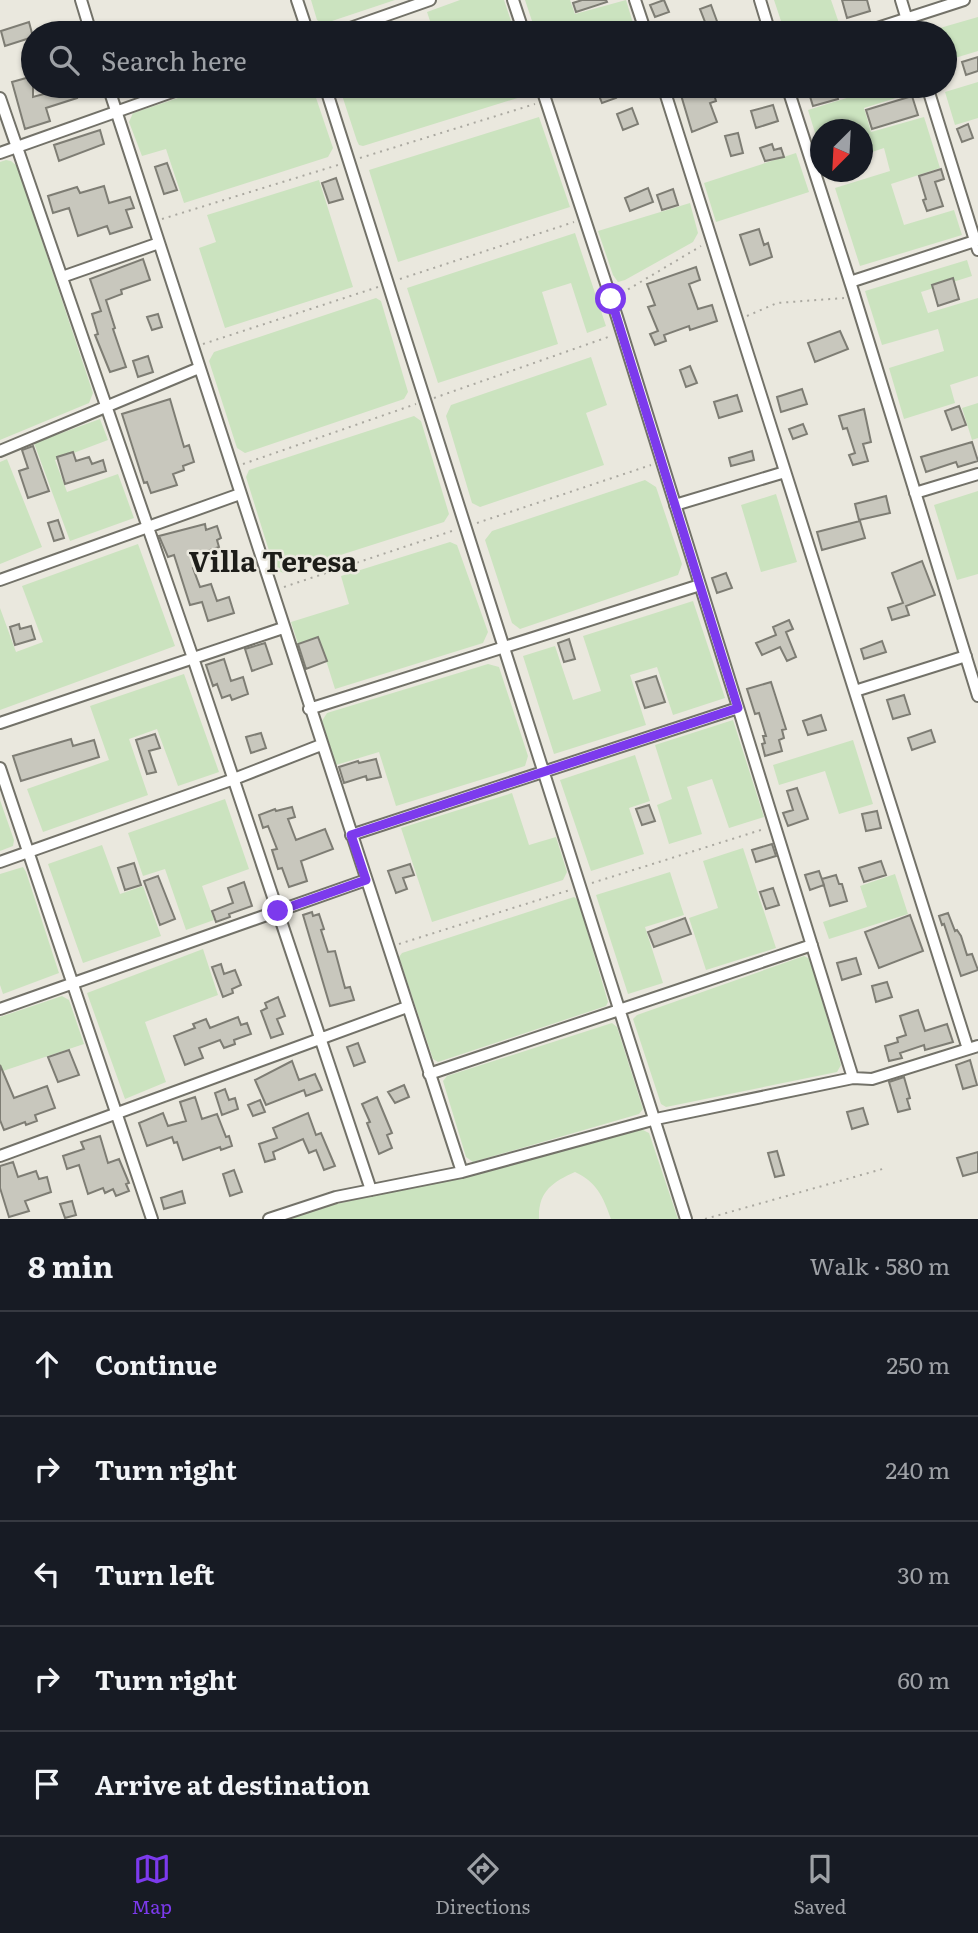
<!DOCTYPE html>
<html lang="en">
<head>
<meta charset="utf-8">
<style>
	body { margin:0; font-family:Literata,serif; background:#20242c; color:#f1f3f6 }
	.compass { position:absolute; left:810px; top:119px; width:63px; height:63px; border-radius:50%; background:#171b24; box-shadow:0 2px 5px #0004; rotate:204deg }
	.stop { position:absolute; width:21px; height:21px; margin:-16px; border:5px solid #7c3aed; border-radius:50%; background:#fff }
	.stop.end { background:#7c3aed; border-color:#fff; box-shadow:0 2px 7px #0008 }
	.list { margin:0; padding:0; list-style:none }
	h2 { display:flex; justify-content:space-between; align-items:center; height:91px; margin:0; padding:0 28px; font-size:30px }
	h2 small { font-size:23px; font-weight:400; color:#9ea1a6 }
	.list li { display:grid; grid-template-columns:46px 1fr auto; gap:21px; align-items:center; box-sizing:border-box; height:105px; padding:0 28px; border-top:2px solid #363941 }
	.list b { display:block; font-size:26px; white-space:nowrap }
	.list em { font-size:23px; font-style:normal; color:#9ea1a6 }
	.icon { flex:none; width:38px; height:38px; fill:none; stroke:currentColor; stroke-width:2; stroke-linecap:round; stroke-linejoin:round }
	.map { position:relative; flex:none; width:978px; height:1219px; overflow:hidden }
	.search { position:absolute; background:#171b24; box-shadow:0 2px 5px #0004; left:21px; right:21px; top:21px; height:77px; display:flex; align-items:center; gap:18px; box-sizing:border-box; padding:0 24px; border-radius:38px; color:#9ea1a6; font-size:26px }
	.sheet { height:616px; background:#171b24 }
	nav { display:flex; justify-content:space-around; align-items:center; box-sizing:border-box; height:98px; border-top:2px solid #363941; background:#171b24; font-size:19px; color:#9ea1a6 }
	nav a { display:grid; justify-items:center; gap:4px }
	nav .on { color:#7c3aed }
	.map>svg:first-child { display:block }
	.green { fill:#cbe3bf }
	.building { fill:#c8c7bd; stroke:#7e7d74; stroke-width:2 }
	.lines { fill:none; stroke-linecap:round; stroke-linejoin:round }
	.street-casing { stroke:#737269; stroke-width:14 }
	.path { stroke:#aaa8a0; stroke-width:2; stroke-dasharray:2 5; stroke-linecap:butt }
	.street { stroke:#fff; stroke-width:10 }
	.route { stroke:#7c3aed; stroke-width:9 }
	.labels { text-anchor:middle; dominant-baseline:central; stroke-width:5; stroke-linejoin:round; paint-order:stroke }
	.district-label { font-size:28px; font-weight:bold; fill:#1d1d19; stroke:#eae8de }
</style>
</head>
<body>
<div class="map">
<svg width="978" height="1219" viewBox="0 0 978 1219">
	<rect width="100%" height="100%" fill="#eae8de"/>
	<path class="green" d="M311,0H395L323,24L317,20Z
		M460,0H504L515,33H434L427,12Z
		M525,0H570L575,14L626,0L636,33H536Z
		M774,0H831L841,29L828,33H785Z
		M978,17V51L945,61V33L926,32Z
		M978,82V118L955,125L945,92Z
		M214,86H312L333,148L328,157L184,203L166,149L142,156L129,122L133,113Z
		M339,86H531L527,95L363,146L359,145L357,141Z
		M865,86H913L915,92L864,108L871,132L924,117L940,168L891,184L904,225L954,210L962,235L860,266L835,188L890,171L884,148L863,155L862,130H820V149L808,110L866,92Z
		M539,117L570,207L398,262L369,170Z
		M796,153L809,192L716,222L704,183Z
		M6,160L11,161L17,166L93,393L89,403L0,440V162Z
		M319,180L353,287L225,328L199,248L216,242L207,215Z
		M690,203L698,233L693,242L625,280L618,282L613,275L598,231Z
		M575,233L606,326L587,333L571,283L542,292L558,344L438,383L407,288Z
		M967,260L972,276L921,292L928,313L978,298V376L950,385L955,403L904,419L889,368L944,351L938,329L882,345L865,291Z
		M376,298L381,301L408,392L404,399L245,453L237,448L209,361L214,352Z
		M591,357L607,405L586,413L604,465L480,507L472,503L446,416L451,405Z
		M978,403V438L972,440L962,408Z
		M414,416L421,421L449,514L444,522L284,573L275,570L246,477L249,470Z
		M100,419L108,440L55,460L67,492L118,474L134,518L70,541L34,443Z
		M7,459L42,547L0,564V462Z
		M645,480L656,487L682,564L678,575L520,629L512,623L485,540L492,531Z
		M978,491V574L957,580L934,505Z
		M776,494L797,562L761,572L741,505Z
		M450,542L457,545L488,632L483,643L335,689L319,638L298,644L291,622L349,604L341,576Z
		M138,544L175,646L0,710V608L16,652L43,642L22,586Z
		M693,601L725,698L673,715L657,667L630,675L646,725L554,754L523,656L555,646L573,700L601,691L583,636Z
		M488,664L499,667L528,756L525,766L396,806L379,752L336,765L322,721L327,713Z
		M184,674L219,772L178,786L157,729L129,739L148,795L43,832L27,789L109,760L90,706Z
		M733,720L764,817L729,828L712,779L687,787L702,834L669,844L657,805L672,799L655,745Z
		M853,740L873,804L839,814L825,771L779,785L773,765Z
		M635,755L650,801L629,808L644,854L591,871L560,780Z
		M512,793L529,845L556,837L567,872L563,880L432,922L401,828Z
		M225,799L249,869L202,886L214,920L186,930L165,869L143,876L128,833Z
		M0,800L14,840L13,846L0,851Z
		M102,845L120,894L143,886L161,936L83,963L48,864Z
		M743,848L776,948L706,970L689,918L718,908L703,861Z
		M23,867L26,872L59,973L3,994L0,985V874Z
		M670,872L684,915L645,927L663,983L628,994L596,895Z
		M895,874L908,914L829,939L823,922L867,907L860,886Z
		M574,897L578,900L608,1002L606,1006L438,1062L433,1059L399,957L402,953Z
		M203,949L218,995L145,1022L166,1082L125,1099L87,993Z
		M804,956L810,959L841,1065L837,1072L666,1107L661,1104L633,1019L637,1015Z
		M62,996L69,1000L84,1044L0,1072V1017Z
		M612,1023L617,1027L643,1109L639,1114L473,1162L466,1157L443,1081L447,1076Z
		M639,1128L649,1133L678,1219H611C603,1197 597,1182 575,1172C553,1182 538,1191 539,1219H284L323,1207L460,1176Z"/>
	<path class="building" d="M582,0H606L607,2L576,12L573,3Z
		M664,0L669,12L655,17L650,5Z
		M842,0H867L870,11L847,18Z
		M711,5L718,24L707,27L700,9Z
		M29,22L33,37L5,46L1,31Z
		M978,57V71L966,75L962,62Z
		M33,76V97L73,86L77,98L46,108L50,121L25,129L12,82Z
		M559,86H589V88L563,96Z
		M813,86H822V88L834,86L838,99L813,106L807,87Z
		M702,87L705,94L713,91L716,101L710,103L717,122L692,132L681,95Z
		M612,88L616,98L602,103L598,93Z
		M912,96L918,115L872,129L866,110Z
		M773,105L778,121L756,128L751,111Z
		M632,108L638,124L623,130L617,114Z
		M968,124L973,138L962,142L957,129Z
		M100,130L104,144L59,161L54,145Z
		M738,133L743,153L731,156L725,136Z
		M772,144L774,150L781,148L784,157L765,161L760,148Z
		M167,163L177,190L164,194L155,167Z
		M941,169L944,179L935,182L943,206L927,211L923,200L926,199L919,176Z
		M336,178L343,199L329,203L322,183Z
		M104,186L109,203L130,197L134,208L126,210L132,227L110,234L107,226L78,236L69,208L53,213L48,196L77,187L80,193Z
		M648,188L653,202L630,211L625,198Z
		M673,189L678,205L662,210L657,195Z
		M759,229L764,245L768,243L772,257L750,265L740,235Z
		M143,259L150,280L121,290L122,294L106,300L115,328L113,329L126,367L110,372L95,335L98,334L92,314L101,311L90,279Z
		M696,267L700,280L689,284L698,309L712,305L717,321L690,330L689,326L664,335L666,341L655,345L650,334L658,331L648,307L655,305L647,284Z
		M953,278L959,299L938,306L932,285Z
		M158,314L162,327L152,330L147,317Z
		M840,331L848,349L815,362L808,343Z
		M148,356L153,372L138,377L133,361Z
		M690,366L697,383L686,387L680,370Z
		M802,389L807,404L781,412L777,397Z
		M737,395L742,411L719,418L714,402Z
		M170,399L184,447L189,445L194,462L183,466L184,470L173,474L177,485L151,493L147,482L144,483L122,414Z
		M959,406L966,425L952,430L945,411Z
		M864,409L871,442L863,444L868,461L853,465L849,455L855,453L847,428L843,429L839,416Z
		M803,424L807,434L793,439L789,429Z
		M972,442L978,461L958,467L956,462L926,472L921,457Z
		M33,446L49,491L28,498L19,471L28,468L22,450Z
		M752,451L754,460L731,466L729,458Z
		M73,452L76,461L89,457L92,464L103,460L106,471L65,484L57,457Z
		M886,496L890,513L859,520L855,504Z
		M58,520L64,538L54,541L48,523Z
		M860,521L865,538L822,550L817,532Z
		M205,524L206,530L217,526L221,538L217,540L219,547L192,556L196,567L193,568L200,587L211,584L217,601L229,597L234,613L208,621L202,602L190,605L174,555L168,557L159,536Z
		M922,561L935,595L906,606L909,615L892,620L888,608L903,603L892,573Z
		M726,573L732,588L717,593L712,578Z
		M789,620L793,629L786,632L796,657L787,661L780,647L762,655L756,643L776,635L773,627Z
		M19,624L20,629L31,626L35,639L15,645L10,627Z
		M318,637L327,661L306,669L298,644Z
		M569,639L575,659L564,662L558,643Z
		M882,641L886,652L864,659L861,649Z
		M265,643L272,664L252,671L245,649Z
		M224,659L231,681L243,677L248,694L232,700L230,695L222,698L217,684L213,686L206,665Z
		M656,676L665,702L645,708L636,682Z
		M771,682L786,729L782,730L784,738L779,740L782,751L765,756L762,744L765,743L763,736H766L759,713L755,714L747,689Z
		M904,695L910,714L893,719L887,700Z
		M821,715L826,730L808,735L803,721Z
		M931,730L935,742L912,750L908,738Z
		M261,733L266,748L251,753L246,737Z
		M155,734L160,748L149,751L156,772L147,774L136,740Z
		M71,739L73,746L94,740L99,757L21,781L13,756Z
		M376,759L381,777L367,780L366,776L344,783L339,767L358,761L359,763Z
		M797,788L808,819L788,826L783,813L793,810L787,791Z
		M649,805L655,821L642,825L636,809Z
		M292,807L295,817L288,819L296,840L325,829L333,849L301,861L307,881L289,887L282,868L278,869L272,850L277,849L268,826L263,828L259,815L275,809L276,811Z
		M877,811L881,828L866,831L862,814Z
		M772,844L776,856L756,862L752,850Z
		M881,861L886,875L864,882L859,868Z
		M134,863L141,885L125,890L118,868Z
		M410,864L414,875L403,878L407,889L396,893L388,871Z
		M819,871L824,885L810,890L805,875Z
		M836,875L839,884H842L847,901L830,906L822,879Z
		M158,876L175,919L160,925L144,881Z
		M244,882L252,906L229,914L230,917L216,922L212,911L233,903L228,888Z
		M773,888L779,905L766,909L760,892Z
		M312,912L313,916L319,914L324,929L321,930L328,952L335,951L345,988L350,987L354,1000L330,1006L303,915Z
		M948,913L955,931L957,930L961,936L967,955L972,954L978,970L961,976L944,924L942,925L939,916Z
		M910,915L923,951L879,968L865,932Z
		M685,918L691,934L654,947L648,932Z
		M856,958L861,974L842,980L837,963Z
		M221,964L224,974L235,970L241,985L232,989L233,993L223,997L212,967Z
		M887,982L892,997L876,1002L872,986Z
		M278,997L285,1016L277,1019L283,1034L271,1038L261,1011L267,1008L265,1003Z
		M918,1010L925,1031L947,1024L953,1042L925,1050L924,1045L900,1053L902,1058L889,1061L885,1046L898,1042L897,1038L906,1035L900,1016Z
		M238,1017L241,1025L247,1023L251,1034L234,1040L235,1044L224,1048L220,1040L199,1048L203,1058L185,1065L174,1036L195,1028L193,1024L206,1019L210,1028Z
		M358,1043L365,1062L354,1066L347,1047Z
		M69,1050L79,1075L58,1082L48,1057Z
		M970,1060L977,1085L963,1089L956,1065Z
		M292,1061L299,1080L315,1074L322,1090L306,1096L304,1090L266,1105L255,1080Z
		M0,1065L14,1098L47,1086L55,1108L35,1115L37,1121L26,1125L25,1122L4,1130L0,1120Z
		M904,1077L910,1098L907,1099L910,1109L898,1112L889,1082Z
		M404,1085L409,1097L395,1103L388,1092Z
		M225,1089L229,1100L235,1098L238,1109L222,1115L215,1093Z
		M195,1097L202,1119L217,1114L226,1137L229,1136L232,1146L221,1150L220,1147L183,1160L177,1142L174,1143L172,1137L147,1146L139,1123L163,1113L168,1126L186,1121L180,1102Z
		M377,1097L392,1133L387,1135L392,1148L379,1154L367,1123L370,1122L362,1104Z
		M260,1100L265,1112L253,1116L248,1105Z
		M863,1108L868,1124L852,1129L847,1112Z
		M308,1113L316,1135L321,1133L335,1166L324,1170L316,1150L309,1153L303,1139L273,1152L275,1159L265,1162L259,1144L277,1138L273,1128Z
		M100,1136L108,1163L119,1159L129,1183L126,1184L129,1191L116,1196L113,1189L105,1193L103,1188L88,1194L79,1165L67,1169L63,1156L84,1149L81,1142Z
		M777,1151L784,1175L775,1177L768,1153Z
		M978,1152V1172L963,1176L957,1158Z
		M13,1162L18,1177L36,1171L39,1179L47,1177L51,1192L25,1201L29,1211L9,1217L0,1188V1166Z
		M234,1170L242,1192L230,1196L223,1174Z
		M182,1191L185,1203L164,1209L161,1198Z
		M72,1201L76,1215L65,1218L60,1204Z"/>
	<g class="lines">
		<g class="street-casing">
			<path id="street" d="M81,0L91,33
				M297,0L308,33
				M513,0L524,33
				M635,0L646,33
				M760,0L770,33
				M901,0L911,33
				M336,33L430,0
				M862,33L964,0
				M108,86L462,1172
				M325,86L686,1219
				M541,86L617,317L853,1078
				M663,86L968,1049
				M787,86L852,288L978,696
				M927,86L978,250
				M0,98L193,658L371,1190
				M0,153L189,86
				M62,277L159,243
				M850,282L978,240
				M0,451L199,368
				M915,493L978,474
				M675,505L785,472
				M0,580L240,494
				M855,691L966,656
				M309,709L700,585
				M0,723L283,628
				M0,768L152,1219
				M351,835L738,708
				M0,862L234,779L321,745
				M0,1009L366,880
				M429,1074L812,945
				M0,1156L407,1007
				M269,1219L336,1197L462,1172L656,1119L853,1078L872,1079L978,1046"/>
		</g>
		<path class="path" d="M360,158L535,104
			M162,219L338,165
			M400,279L574,222
			M622,293L701,246
			M747,316L777,303L844,298
			M203,344L378,287
			M434,398L611,336
			M243,464L416,404
			M477,523L651,465
			M284,587L455,530
			M592,883L764,829
			M399,944L570,890
			M705,1219L886,1168"/>
		<use href="#street" class="street"/>
	</g>
	<g class="lines">
		<path class="route" d="M278,911L366,880L351,835L738,708L611,299"/>
	</g>
	<g class="labels">
		<g class="district-label">
			<text x="273" y="560">Villa Teresa</text>
		</g>
	</g>
</svg>
<svg class="compass" viewBox="-18 -18 36 36"><path d="M0-13l5 13h-10z" fill="#e53935"/><path d="M0 13l5-13h-10z" fill="#9ea1a6"/></svg>
<div class="stop" style="left:611px;top:299px"></div>
<div class="stop end" style="left:278px;top:911px"></div>
<div class="search"><svg class="icon" aria-label="search" viewBox="0 0 24 24"><circle cx="10" cy="10" r="6"/><path d="M15 15l6 6"/></svg>Search here</div>
</div>
<section class="sheet">
<h2>8 min<small>Walk · 580 m</small></h2>
<ul class="list">
<li><svg class="icon" aria-label="ahead" viewBox="0 0 24 24"><path d="M12 20V5M6 11l6-6 6 6"/></svg><div><b>Continue</b></div><em>250 m</em></li>
<li><svg class="icon" aria-label="right" viewBox="0 0 24 24"><path d="M7 20v-9h11M14 6l5 5-5 5"/></svg><div><b>Turn right</b></div><em>240 m</em></li>
<li><svg class="icon" aria-label="left" viewBox="0 0 24 24"><path d="M17 20v-9H6M10 6l-5 5 5 5"/></svg><div><b>Turn left</b></div><em>30 m</em></li>
<li><svg class="icon" aria-label="right" viewBox="0 0 24 24"><path d="M7 20v-9h11M14 6l5 5-5 5"/></svg><div><b>Turn right</b></div><em>60 m</em></li>
<li><svg class="icon" aria-label="arrive" viewBox="0 0 24 24"><path d="M6 21V4h12l-3 4 3 4H6"/></svg><div><b>Arrive at destination</b></div></li>
</ul>
</section>
<nav>
<a class="on"><svg class="icon" aria-label="map" viewBox="0 0 24 24"><path d="M3 6l6-2 6 2 6-2v14l-6 2-6-2-6 2zM9 4v14M15 6v14"/></svg>Map</a>
<a><svg class="icon" aria-label="directions" viewBox="0 0 24 24"><path d="M12 3l9 9-9 9-9-9zM9 14v-3h6M13 9l2 2-2 2"/></svg>Directions</a>
<a><svg class="icon" aria-label="saved" viewBox="0 0 24 24"><path d="M7 4h10v16l-5-4-5 4z"/></svg>Saved</a>
</nav>
</body>
</html>
